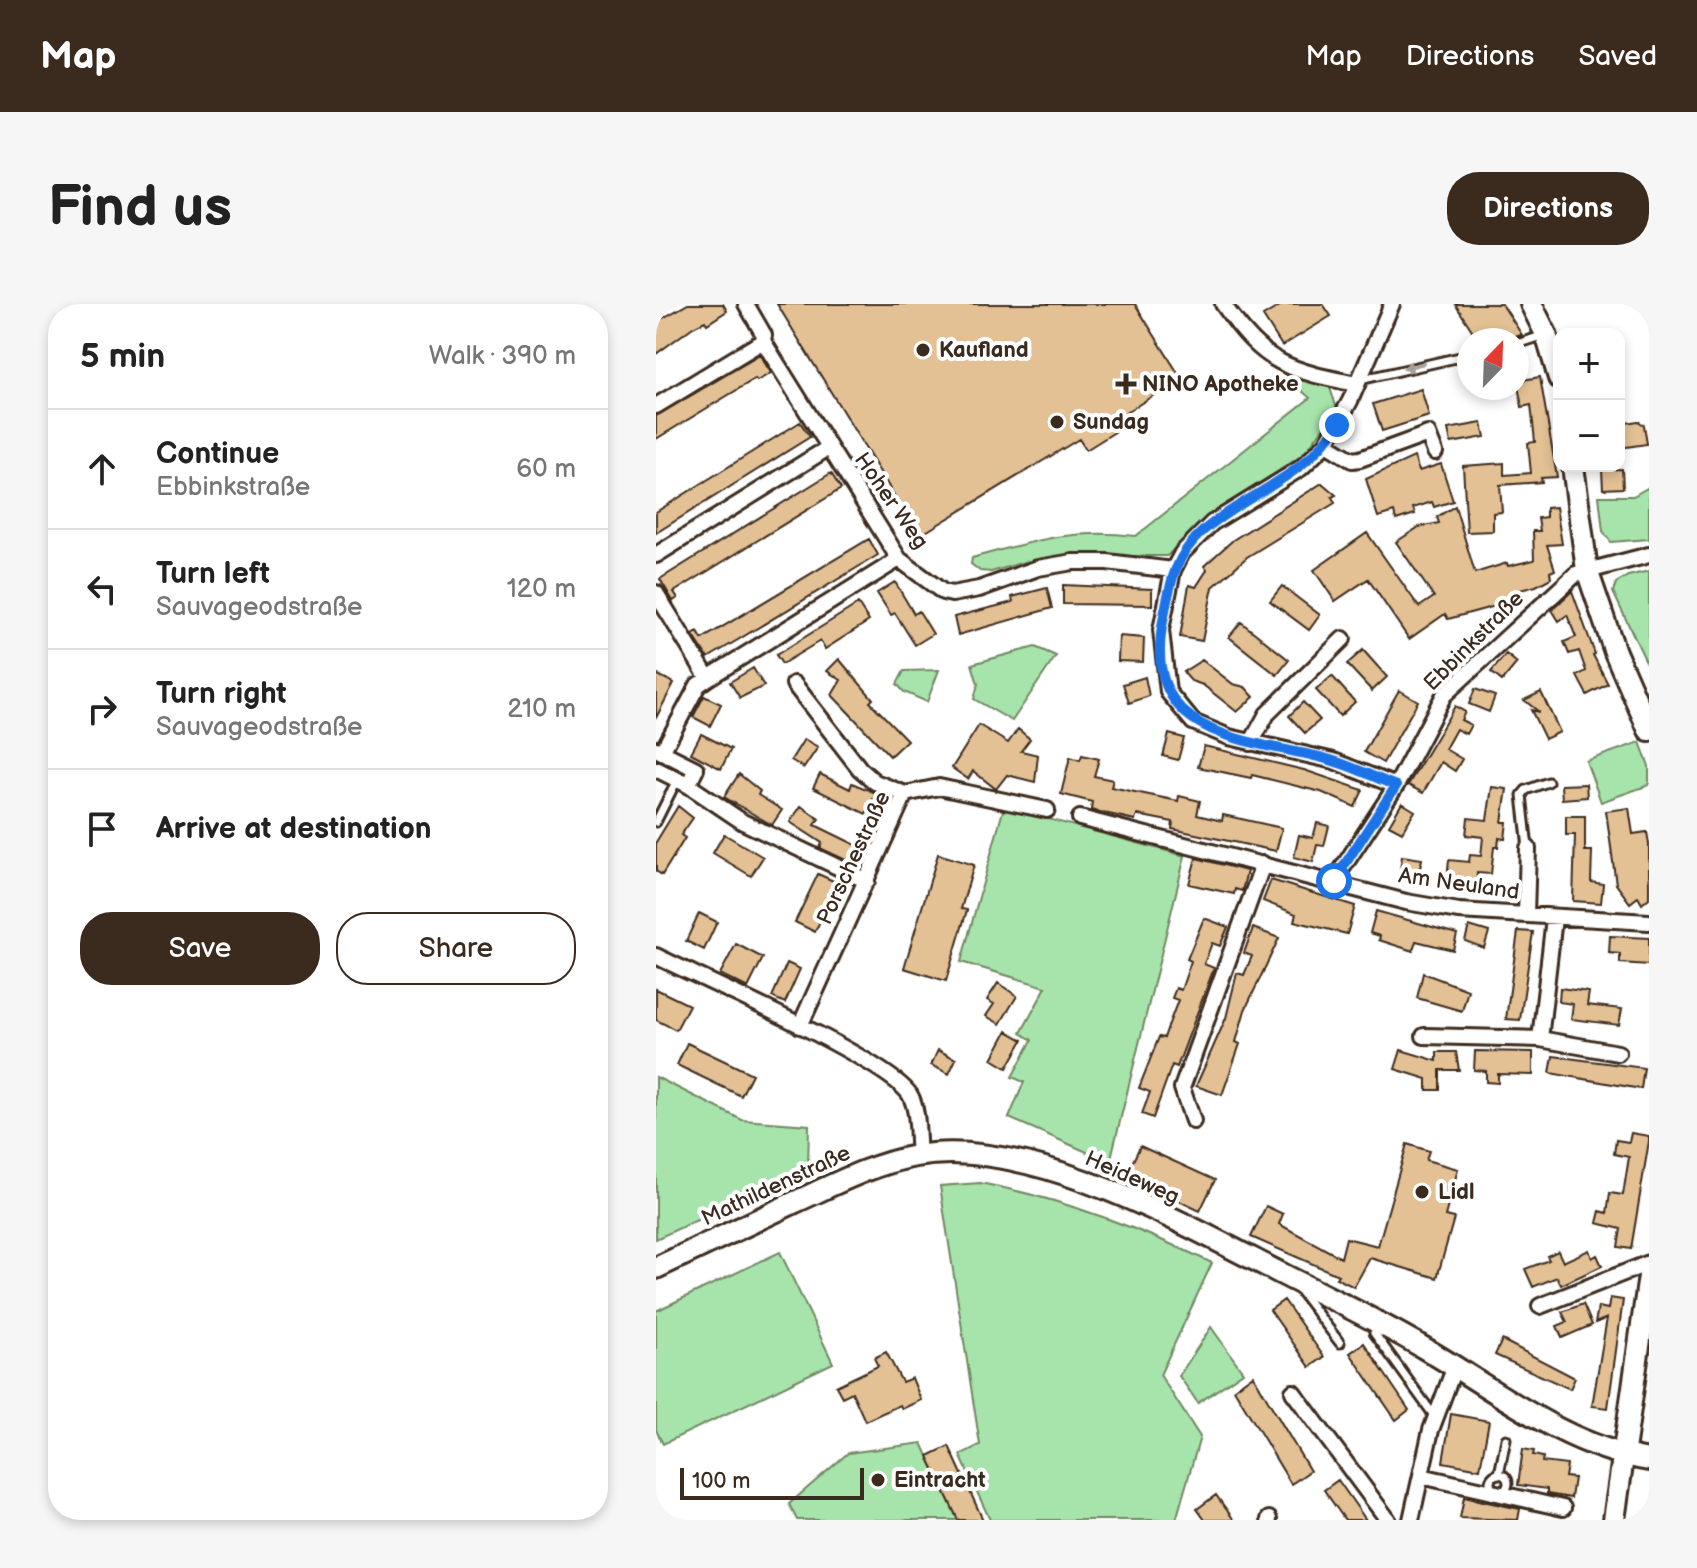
<!DOCTYPE html>
<html lang="en">
<head>
<meta charset="utf-8">
<style>
	body { margin:0; font-family:"Balsamiq Sans",sans-serif; background:#f6f6f6; color:#222 }
	.controls { position:absolute; right:24px; top:24px; display:grid; overflow:hidden; border-radius:16px; box-shadow:0 4px 12px #0003 }
	.controls button { width:72px; height:72px; display:grid; place-items:center; padding:0; border:0; border-bottom:2px solid #e0e0e0; background:#fff; color:#222; font:40px sans-serif }
	.compass { position:absolute; left:801px; top:24px; width:72px; height:72px; border-radius:50%; background:#fff; box-shadow:0 4px 12px #0003; rotate:23deg }
	.scale { position:absolute; left:24px; bottom:20px; width:184px; box-sizing:border-box; padding-left:8px; border:4px solid #3b2a1e; border-top:0; font-size:22px; line-height:28px; white-space:nowrap; color:#3b2a1e; -webkit-text-stroke:6px #fff; paint-order:stroke }
	.stop { position:absolute; width:24px; height:24px; margin:-18px; border:6px solid #1a73e8; border-radius:50%; background:#fff }
	.stop.end { background:#1a73e8; border-color:#fff; box-shadow:0 2px 8px #0008 }
	.list { margin:0; padding:0; list-style:none }
	h2 { display:flex; justify-content:space-between; align-items:center; height:104px; margin:0; padding:0 32px; font-size:34px }
	h2 small { font-size:26px; font-weight:400; color:#767676 }
	.list li { display:grid; grid-template-columns:52px 1fr auto; gap:24px; align-items:center; box-sizing:border-box; height:120px; padding:0 32px; border-top:2px solid #e0e0e0 }
	.list b { display:block; font-size:30px; white-space:nowrap }
	.list p { margin:0; font-size:26px; white-space:nowrap; color:#767676 }
	.list em { font-size:26px; font-style:normal; color:#767676 }
	.actions { display:flex; gap:16px; padding:24px 32px }
	.actions a { flex:1; padding:18px 0; border:2px solid #3b2a1e; border-radius:32px; text-align:center; font-size:28px; color:#3b2a1e }
	.actions .main { background:#3b2a1e; color:#fff }
	.icon { flex:none; width:44px; height:44px; fill:none; stroke:currentColor; stroke-width:2; stroke-linecap:round; stroke-linejoin:round }
	.map { position:relative; flex:none; width:993px; height:1216px; overflow:hidden; border-radius:32px }
	header { display:flex; align-items:center; gap:48px; box-sizing:border-box; height:112px; padding:0 40px; background:#3b2a1e; color:#fff }
	header strong { font-size:38px }
	nav { display:flex; gap:44px; margin-inline-start:auto; font-size:28px }
	.intro { display:flex; align-items:center; justify-content:space-between; box-sizing:border-box; height:192px; padding:0 48px }
	h1 { margin:0; font-size:56px }
	.button { padding:20px 36px; border-radius:32px; background:#3b2a1e; color:#fff; font-size:28px; font-weight:700 }
	main { display:flex; gap:48px; padding:0 48px }
	aside { flex:1; background:#fff; border-radius:32px; box-shadow:0 4px 12px #0003 }
	.map>svg:first-child { display:block }
	.green { fill:#a7e4ab; stroke:#718764; stroke-width:2 }
	.building { fill:#e3c195; stroke:#3b2a1e; stroke-width:2 }
	.lines { fill:none; stroke-linecap:round; stroke-linejoin:round }
	.lane-casing { stroke:#3b2a1e; stroke-width:13 }
	.street-casing { stroke:#3b2a1e; stroke-width:20 }
	.secondary-casing { stroke:#3b2a1e; stroke-width:26 }
	.lane { stroke:#fff; stroke-width:7 }
	.street { stroke:#fff; stroke-width:14 }
	.secondary { stroke:#fff; stroke-width:20 }
	.oneway { fill:#a79f9a }
	.route { stroke:#1a73e8; stroke-width:10 }
	.poi-dot { fill:#3b2a1e; stroke:#fff; stroke-width:3 }
	.labels { text-anchor:middle; dominant-baseline:central; stroke-width:8; stroke-linejoin:round; paint-order:stroke }
	.poi-label { font-size:22px; font-weight:bold; fill:#3b2a1e; stroke:#fff; text-anchor:start }
	.street-label { font-size:22px; fill:#3b2a1e; stroke:#fff }
</style>
</head>
<body>
<header>
<strong>Map</strong>
<nav><a>Map</a><a>Directions</a><a>Saved</a></nav>
</header>
<div class="intro"><h1>Find us</h1><a class="button">Directions</a></div>
<main>
<aside>
<h2>5 min<small>Walk · 390 m</small></h2>
<ul class="list">
<li><svg class="icon" aria-label="ahead" viewBox="0 0 24 24"><path d="M12 20V5M6 11l6-6 6 6"/></svg><div><b>Continue</b><p>Ebbinkstraße</p></div><em>60 m</em></li>
<li><svg class="icon" aria-label="left" viewBox="0 0 24 24"><path d="M17 20v-9H6M10 6l-5 5 5 5"/></svg><div><b>Turn left</b><p>Sauvageodstraße</p></div><em>120 m</em></li>
<li><svg class="icon" aria-label="right" viewBox="0 0 24 24"><path d="M7 20v-9h11M14 6l5 5-5 5"/></svg><div><b>Turn right</b><p>Sauvageodstraße</p></div><em>210 m</em></li>
<li><svg class="icon" aria-label="arrive" viewBox="0 0 24 24"><path d="M6 21V4h12l-3 4 3 4H6"/></svg><div><b>Arrive at destination</b></div></li>
</ul>
<div class="actions"><a class="main">Save</a><a>Share</a></div>
</aside>
<div class="map">
<svg width="993" height="1216" viewBox="0 0 993 1216">
	<rect width="100%" height="100%" fill="#fff"/>
	<filter id="ink" filterUnits="userSpaceOnUse"><feTurbulence type="fractalNoise" baseFrequency=".0125" numOctaves="2"/><feDisplacementMap in="SourceGraphic" scale="16" xChannelSelector="R" yChannelSelector="G"/><feConvolveMatrix kernelMatrix="1 2 1 2 8 2 1 2 1" color-interpolation-filters="sRGB"/></filter>
	<g filter="url(#ink)">
		<path class="green" d="M630,73L665,78L674,84L681,105L648,150L545,218L511,252H418L368,258L335,268L324,267L315,260L316,254C378,237 414,224 480,232L654,94Z
			M993,183V235L955,238L947,227L943,192H977Z
			M993,267V364L957,288L960,279L972,272Z
			M379,343L400,352L356,417L318,395L322,380L316,360Z
			M283,366L271,398L248,388L241,380L248,367Z
			M984,438L993,462V481L945,498L930,457Z
			M348,503L529,552L454,858L353,814L368,778L356,773L376,736L365,729L390,683L305,658Z
			M0,773L86,816L153,821L152,865L0,935Z
			M324,879C404,894 483,924 556,959L504,1071L544,1133L520,1216H334L304,1151L324,1141L284,882Z
			M124,948L177,1059L7,1140L0,1126V1007Z
			M555,1023L587,1068L542,1099L523,1072Z
			M266,1139L302,1216H141L133,1200L192,1149Z"/>
		<path class="building" d="M32,0H67L71,7L51,20L49,17L37,23L0,50V18Z
			M121,0H479L525,74L457,117L462,126L430,146L423,135L263,232Z
			M627,0H667L675,12L626,42L607,12Z
			M799,0H846L866,31L845,36L837,24L821,34Z
			M104,51L115,69L101,77L99,75L0,135V112Z
			M884,73L901,173L885,174L886,178L844,181L846,208L837,209V227L811,228L807,162L848,159V171L875,169L872,139L879,138L875,101L866,103L861,77Z
			M765,85L773,112L726,127L717,100Z
			M982,117L988,121L991,140L963,144V120Z
			M144,118L154,133L0,229V208Z
			M826,119L829,133L795,139L792,125Z
			M758,153L763,167L785,160L797,197L778,203L776,198L757,204L759,210L740,216L738,208L722,213L710,175Z
			M966,165L967,184L947,185L946,166Z
			M175,169L185,185L18,288L22,294L17,297L4,275Z
			M666,179L680,191L676,193L679,199L591,253L557,283L546,337L524,333L533,281L540,283L551,266L548,262L577,236Z
			M799,202L819,269L851,259L852,262L878,256L877,227H884L882,214L890,213V204L900,203L906,240L891,241L899,266L894,268L895,274L880,282L860,287L861,290L857,292L859,300L844,305L843,301L792,315L789,310L753,335L712,275L679,297L658,266L711,229L763,303L778,293L740,238L763,223L783,219L781,213Z
			M213,235L222,251L52,354L37,331L42,328L46,335Z
			M239,278L258,310L263,307L277,330L259,341L239,309L235,311L221,289Z
			M407,281L496,285V301L407,300Z
			M626,282L664,311L653,326L614,297Z
			M391,284L396,304L302,331L298,313L357,298L356,293Z
			M916,287L939,350L937,351L952,380L931,391L921,372L930,367L923,347L913,350L908,338L920,333L911,311L903,317L896,306Z
			M202,300L213,317L169,345L164,337L126,360L120,351Z
			M585,318L633,356L621,371L573,333Z
			M463,332L488,334L487,358L462,357Z
			M707,346L731,373L716,387L691,360Z
			M850,350L861,359L846,377L835,368Z
			M183,355L217,395L214,398L251,436L234,452L176,391L185,376L171,367Z
			M546,356L577,380L589,383L598,393L581,408L547,381L535,377L527,368Z
			M97,364L108,382L84,394L74,378Z
			M0,370L18,379L0,414Z
			M676,372L699,398L684,412L660,386Z
			M489,373L493,392L473,399L467,380Z
			M819,385L839,392L833,408L813,400Z
			M743,386L762,397L727,459L708,448Z
			M885,388L904,428L889,435L875,406L883,408L868,396Z
			M48,392L65,400L54,422L37,413Z
			M647,398L664,416L649,429L633,412Z
			M799,402L809,408L805,416L815,421L810,430L800,425L789,445L806,455L799,467L785,458L767,489L752,481Z
			M323,421L352,439L362,425L374,435L365,447L382,451L379,478L351,471L340,485L317,467L312,475L296,464Z
			M45,430L75,445L65,465L35,449Z
			M513,430L528,434L522,456L507,452Z
			M148,435L162,443L148,464L135,456Z
			M548,442L648,466L707,486L699,503L665,488L596,471L595,474L542,463Z
			M426,451L443,455L438,472L457,476L455,483L522,497L523,492L544,497L541,511L566,517L567,511L626,524L620,547L516,525L517,518L481,511L479,516L435,506L436,498L405,490L414,453L424,456Z
			M83,470L104,487L102,491L126,506L116,521L68,493Z
			M164,470L194,485L196,479L220,489L210,510L157,484Z
			M930,480L931,493L906,495L905,481Z
			M836,483L851,485L846,518H851L849,535L843,534L842,543H838L835,570L821,569L820,582L791,576L793,556L813,558L814,551L825,552L827,533L810,531L812,514L831,516Z
			M746,499L759,507L746,528L733,521Z
			M22,502L37,514L25,531L29,534L6,571L0,567V538Z
			M145,502L163,515L159,521L202,542L194,558L164,544L166,539L134,518Z
			M973,504L977,530L991,528L993,540V594L986,600L982,593L974,599L960,580L950,507Z
			M910,512H929V547H936L935,578L947,580L945,599L917,597L919,531H910Z
			M661,519L673,522L668,542L661,541L657,558L638,553L643,531L657,534Z
			M68,530L107,553L95,572L57,549Z
			M282,550L318,561L305,605L311,606L290,677L248,664Z
			M746,552L766,555L761,577L743,574Z
			M540,554L591,567L586,587L579,585L578,590L533,580Z
			M162,570L182,579L159,628L139,618Z
			M615,576L699,602L691,630L638,617L640,610L607,597Z
			M720,607L801,630L797,646L760,637L757,647L723,636L724,632L714,629Z
			M43,609L61,618L48,646L30,637Z
			M548,614L572,623L564,642L556,639L548,660L558,664L521,763L516,761L497,814L486,810L494,788L483,784L503,733L508,734L511,725L522,696L516,694L520,684L525,686L535,657L531,655Z
			M813,622L833,628L828,644L809,637Z
			M597,624L623,634L589,706L580,738L584,740L566,791L540,782L570,714L581,669L588,671L596,652L588,649Z
			M862,627L877,628L864,716L850,715Z
			M954,632L993,634V661L964,659V650L953,649Z
			M80,640L107,654L92,684L64,670Z
			M131,659L144,665L129,699L116,693Z
			M767,669L812,686L806,707L761,694Z
			M342,679L361,692L344,720L330,712L338,700L331,696Z
			M904,684L933,688L931,701L966,705L963,721L915,715L917,700L903,698Z
			M0,685L33,701L20,726L0,716Z
			M351,727L367,736L351,764L336,755Z
			M31,739L96,770L85,792L21,761Z
			M282,746L300,755L293,770L275,761Z
			M745,746L781,757V748H800L803,766H784V786H771V775L739,765Z
			M819,747L877,748V771L842,770V779L830,778V767L818,766Z
			M897,752L988,764L985,785L894,769Z
			M975,829L993,832V837L975,945L962,943L965,925L941,919L944,907L951,909L954,889L967,891L973,853L958,850L960,836L973,838Z
			M751,840L773,847L770,856L802,865L789,912L798,914L781,974L714,954L698,983L680,974L682,971L595,933L610,902L627,910L623,920L685,954L690,934L722,942Z
			M484,842L559,876L544,907L470,872Z
			M933,946L936,954L941,951L946,962L905,981L901,973L877,983L869,965L893,956L891,952L902,947L907,958Z
			M954,994L967,996L952,1104L936,1102L951,1014L939,1019L942,1003L952,1005Z
			M628,996L668,1053L654,1063L614,1006Z
			M927,1000L936,1021L906,1034L901,1022L911,1018L906,1008Z
			M846,1036L919,1074L914,1085L839,1051Z
			M708,1039L753,1106L740,1116L694,1049Z
			M230,1048L246,1078L256,1074L265,1096L246,1105L244,1101L209,1117L196,1088L186,1093L180,1082L222,1062L218,1054Z
			M597,1071L654,1167L635,1180L578,1085Z
			M795,1110L833,1117L824,1165L787,1158Z
			M293,1142L327,1216H302L272,1152Z
			M867,1145L878,1147L877,1151L887,1153L886,1158L911,1161L909,1173L918,1174L915,1194L891,1190V1185L862,1181Z
			M682,1176L710,1216H689L668,1186Z
			M560,1191L578,1216H549L541,1205Z
			M808,1193L864,1205L862,1216L804,1214Z"/>
		<g class="lines">
			<g class="lane-casing">
				<path id="lane" d="M861,40L888,31
					M703,76L813,51
					M0,518L21,476
					M872,544L866,491L870,486L892,478
					M644,987L684,1039
					M718,1029L779,1113
					M834 1179a9 9 0 1 1 18 0a9 9 0 1 1-18 0Z
					M843,1170L850,1135
					M991,1216L993,1212"/>
			</g>
			<g class="street-casing">
				<path id="street" d="M90,0L108,31L107,37L243,255L287,288L296,290L323,285L382,264L417,258H451L517,266
					M567,0C609,61 632,66 701,80
					M736,0L694,97L670,140L645,164L556,219L526,249L517,266L505,326L512,388L537,418L573,433L678,457L740,482
					M0,102L107,37
					M670,140L696,156L704,155L772,130L779,148
					M0,251L172,144
					M0,289L52,374L243,255
					M138,380L204,465L219,478L249,490
					M595,439L611,410L687,335
					M0,445L40,465L32,481L87,518L211,577
					M6,448L42,381L52,374
					M0,465L32,481
					M424,514L750,598L803,607L993,618
					M678,577L740,482L788,391L920,270L993,251
					M870,611L872,544
					M0,652C46,675 232,756 254,791C263,807 261,834 263,852
					M144,722L249,490L283,483L391,506
					M768,732L884,735L898,614
					M884,735L962,749
					M537,817L526,784L607,560
					M884,1002L993,959
					M637,1088L732,1216
					M765,1172L907,1204
					M613,1215V1216
					M755,1216L775,1126L799,1062"/>
			</g>
			<g class="secondary-casing">
				<path id="secondary" d="M875,0L890,30L903,74
					M917,162L931,266L959,348L993,426
					M0,964C46,942 91,921 137,899C177,881 216,860 260,852C375,832 528,920 628,971C675,995 723,1017 768,1044C840,1086 908,1142 993,1156
					M958,1216L993,972"/>
			</g>
			<use href="#lane" class="lane"/>
			<use href="#street" class="street"/>
			<use href="#secondary" class="secondary"/>
		</g>
		<defs><path id="oneway-solid" d="M-6-.8H1V-3.2L6.5 0L1 3.2V.8H-6Z" transform="scale(2)"/></defs>
		<use class="oneway" href="#oneway-solid" transform="translate(758 62) rotate(166)"/>
	</g>
	<g class="lines" filter="url(#ink)">
		<path class="route" d="M678,577L740,482C713,471 687,458 659,452C578,434 486,429 507,317C514,280 518,252 548,226C593,188 649,174 681,121"/>
	</g>
	<g class="poi-dot">
		<circle cx="267" cy="46" r="8"/>
		<path d="M466 68h8v8h8v8h-8v8h-8v-8h-8v-8h8z"/>
		<circle cx="401" cy="118" r="8"/>
		<circle cx="766" cy="888" r="8"/>
		<circle cx="222" cy="1176" r="8"/>
	</g>
	<g class="labels">
		<g class="poi-label">
			<text x="283" y="46">Kaufland</text>
			<text x="486" y="80">NINO Apotheke</text>
			<text x="417" y="118">Sundag</text>
			<text x="782" y="888">Lidl</text>
			<text x="238" y="1176">Eintracht</text>
		</g>
		<g class="street-label">
			<text transform="translate(235 197) rotate(55)">Hoher Weg</text>
			<text transform="translate(818 337) rotate(-45)">Ebbinkstraße</text>
			<text transform="translate(198 554) rotate(-65)">Porschestraße</text>
			<text transform="translate(803 580) rotate(8)">Am Neuland</text>
			<text transform="translate(476 874) rotate(24)">Heideweg</text>
			<text transform="translate(120 882) rotate(-25)">Mathildenstraße</text>
		</g>
	</g>
</svg>
<div class="controls">
<button>+</button>
<button>−</button>
</div>
<svg class="compass" viewBox="-18 -18 36 36"><path d="M0-13l5 13h-10z" fill="#e53935"/><path d="M0 13l5-13h-10z" fill="#767676"/></svg>
<div class="scale">100 m</div>
<div class="stop" style="left:678px;top:577px"></div>
<div class="stop end" style="left:681px;top:121px"></div>
</div>
</main>
</body>
</html>
